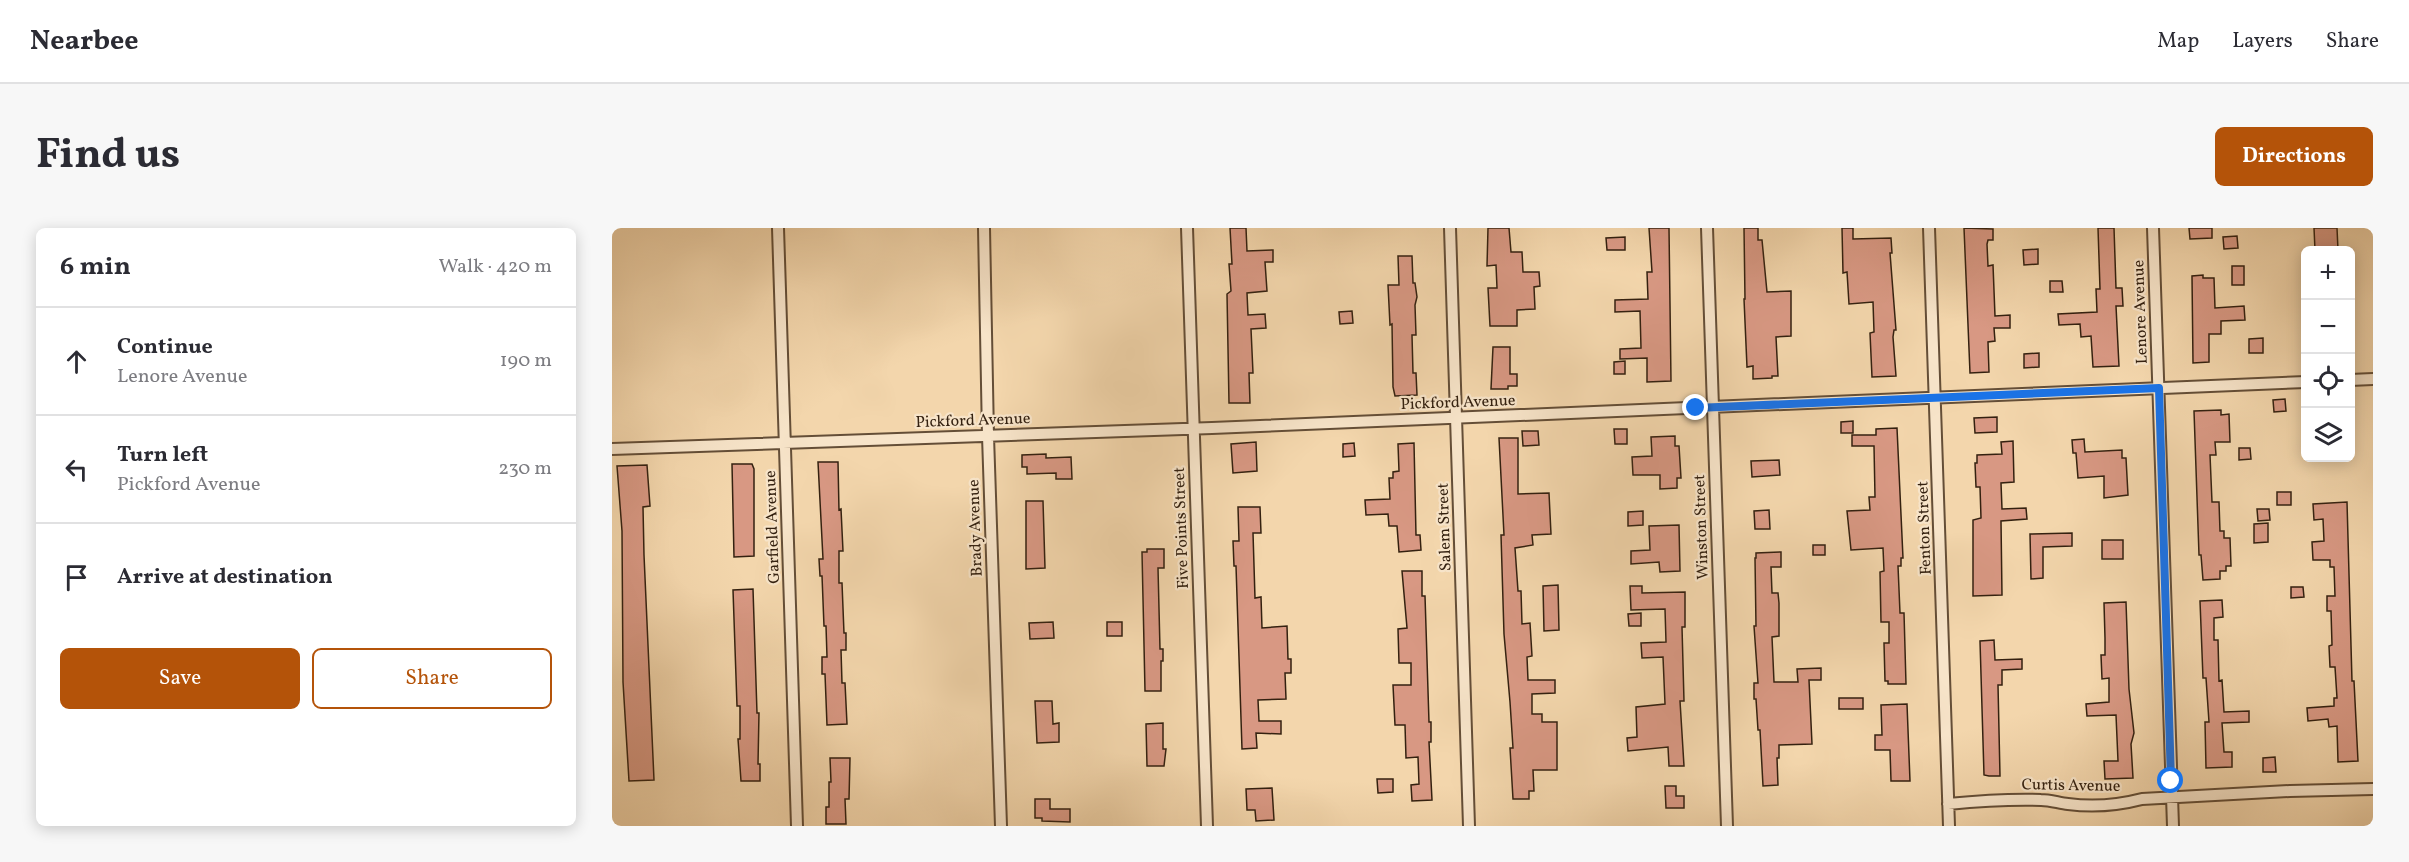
<!DOCTYPE html>
<html lang="en">
<head>
<meta charset="utf-8">
<style>
	body { margin:0; font-family:Vollkorn,serif; background:#f7f7f7; color:#2b2b33 }
	.controls { position:absolute; right:18px; top:18px; display:grid; overflow:hidden; border-radius:9px; box-shadow:0 3px 15px #0003 }
	.controls button { width:54px; height:54px; display:grid; place-items:center; padding:0; border:0; border-bottom:2px solid #e1e1e2; background:#fff; color:#2b2b33; font:30px sans-serif }
	.stop { position:absolute; width:18px; height:18px; margin:-14px; border:4px solid #1a73e8; border-radius:50%; background:#fff }
	.stop.end { background:#1a73e8; border-color:#fff; box-shadow:0 2px 6px #0008 }
	.list { margin:0; padding:0; list-style:none }
	h2 { display:flex; justify-content:space-between; align-items:center; height:78px; margin:0; padding:0 24px; font-size:26px }
	h2 small { font-size:20px; font-weight:400; color:#7c7c81 }
	.list li { display:grid; grid-template-columns:39px 1fr auto; gap:18px; align-items:center; box-sizing:border-box; height:108px; padding:0 24px; border-top:2px solid #e1e1e2 }
	.list b { display:block; font-size:22px; white-space:nowrap }
	.list p { margin:0; font-size:20px; white-space:nowrap; color:#7c7c81 }
	.list em { font-size:20px; font-style:normal; color:#7c7c81 }
	.actions { display:flex; gap:12px; padding:18px 24px }
	.actions a { flex:1; padding:14px 0; border:2px solid #b45309; border-radius:9px; text-align:center; font-size:21px; color:#b45309 }
	.actions .main { background:#b45309; color:#fff }
	.icon { flex:none; width:33px; height:33px; fill:none; stroke:currentColor; stroke-width:2; stroke-linecap:round; stroke-linejoin:round }
	.map { position:relative; flex:none; width:1761px; height:598px; overflow:hidden; border-radius:9px }
	header { display:flex; align-items:center; gap:36px; box-sizing:border-box; height:84px; padding:0 30px; background:#fff; border-bottom:2px solid #e1e1e2 }
	header strong { font-size:28px }
	nav { display:flex; gap:33px; margin-inline-start:auto; font-size:21px }
	.intro { display:flex; align-items:center; justify-content:space-between; box-sizing:border-box; height:144px; padding:0 36px }
	h1 { margin:0; font-size:42px }
	.button { padding:15px 27px; border-radius:9px; background:#b45309; color:#fff; font-size:21px; font-weight:700 }
	main { display:flex; gap:36px; padding:0 36px }
	aside { flex:1; background:#fff; border-radius:9px; box-shadow:0 3px 15px #0003 }
	.map>svg:first-child { display:block }
	.building { fill:#d89883; stroke:#342110; stroke-width:1.5 }
	.lines { fill:none; stroke-linecap:round; stroke-linejoin:round }
	.street-casing { stroke:#644e37; stroke-width:14 }
	.street { stroke:#f7e4c9; stroke-width:10 }
	.route { stroke:#1a73e8; stroke-width:8 }
	.labels { text-anchor:middle; dominant-baseline:central; stroke-width:4.5; stroke-linejoin:round; paint-order:stroke }
	.street-label { font-size:16px; fill:#342110; stroke:#f7e4c9 }
</style>
</head>
<body>
<header>
<strong>Nearbee</strong>
<nav><a>Map</a><a>Layers</a><a>Share</a></nav>
</header>
<div class="intro"><h1>Find us</h1><a class="button">Directions</a></div>
<main>
<aside>
<h2>6 min<small>Walk · 420 m</small></h2>
<ul class="list">
<li><svg class="icon" aria-label="ahead" viewBox="0 0 24 24"><path d="M12 20V5M6 11l6-6 6 6"/></svg><div><b>Continue</b><p>Lenore Avenue</p></div><em>190 m</em></li>
<li><svg class="icon" aria-label="left" viewBox="0 0 24 24"><path d="M17 20v-9H6M10 6l-5 5 5 5"/></svg><div><b>Turn left</b><p>Pickford Avenue</p></div><em>230 m</em></li>
<li><svg class="icon" aria-label="arrive" viewBox="0 0 24 24"><path d="M6 21V4h12l-3 4 3 4H6"/></svg><div><b>Arrive at destination</b></div></li>
</ul>
<div class="actions"><a class="main">Save</a><a>Share</a></div>
</aside>
<div class="map">
<svg width="1761" height="598" viewBox="0 0 1761 598">
	<rect width="100%" height="100%" fill="#f3d6ac"/>
	<filter id="stains"><feTurbulence type="fractalNoise" baseFrequency=".00333" numOctaves="4"/><feColorMatrix values="0 0 0 0 .2 0 0 0 0 .09 0 0 0 0 .02 0 0 0 .5 -.17"/></filter>
	<radialGradient id="worn" r=".72"><stop offset=".6" stop-color="#630" stop-opacity="0"/><stop offset="1" stop-color="#630" stop-opacity=".3"/></radialGradient>
	<path class="building" d="M618,0H634L635,23L661,22V34H653L655,63L635,65L636,87L653,86L654,100L639,101L641,145H637L638,175H617L615,66L619,63L617,36H620Z
		M876,0H897L899,24H910L911,44H927L928,58L922,59L923,81L905,82V98H878L876,60H885L884,37L875,38Z
		M1037,0H1057L1059,153L1035,154V130L1008,131V121L1029,120L1028,83L1003,84V72L1036,71L1035,44H1040Z
		M1132,0H1146V12H1150L1155,64L1179,63V108L1164,109L1166,148H1160V150L1141,151V138L1135,139L1132,71H1133Z
		M1230,0H1241V11L1279,10L1280,25H1278L1284,102H1282L1281,109L1284,148L1260,149L1258,105L1262,104L1261,74L1237,76L1235,44L1231,45Z
		M1352,0L1381,1V12H1376L1375,16L1376,38L1381,37L1383,88L1398,87V100H1382L1383,113L1376,114L1377,144L1358,145Z
		M1486,0H1502L1504,60H1510L1511,78H1504L1507,138L1481,139L1479,108L1469,109L1468,96L1447,97L1446,86L1485,84L1484,61H1488Z
		M1577,0H1600V10L1578,11Z
		M1702,0H1725L1726,22H1703Z
		M1625,8L1626,20L1612,21L1611,9Z
		M1013,9V22H995L994,10Z
		M1426,21V36L1412,37L1411,22Z
		M786,28H800L801,55H803L805,69L803,77L804,107H800L801,145H804L805,167L783,168L781,159L780,96L778,97L776,57H787Z
		M1620,38H1632V57H1620Z
		M1591,47V50H1602L1603,80L1632,78L1633,92L1609,93V106H1597V134L1581,135L1580,48Z
		M1438,53H1450L1451,64H1438Z
		M740,83L741,95L728,96L727,84Z
		M1651,110V125H1637V111Z
		M881,119H898V146H905V158H896V161H879Z
		M1427,125V139L1412,140V126Z
		M1013,133V146H1002V134Z
		M1673,171L1674,183L1662,184L1661,172Z
		M1609,182V187L1617,186L1618,214H1603L1604,227H1598L1600,274H1607L1608,303H1612V310H1618L1619,338H1614V343H1608V351L1591,352L1589,327H1587L1582,183Z
		M1385,189V204L1363,205L1362,190Z
		M1241,193V205H1229V194Z
		M1285,200L1291,330H1289V338H1286L1288,385H1292L1294,456H1276V453H1273L1272,415H1277V394H1269L1268,344L1272,343L1271,320L1239,322L1235,283L1258,282L1257,269H1263L1262,218H1240V207H1264V201Z
		M1002,201H1015V216H1003Z
		M910,203H926L927,217L911,218Z
		M1063,208V218H1067L1069,250H1065V260L1048,261V247H1021L1020,229L1040,228L1039,209Z
		M887,210H906V266L937,265L939,306L920,307L921,317L903,320L906,363H909L910,396L918,395L920,428L915,429L916,452H943V465L920,466V486H930V494H945V542H921L922,563H917V571H901L898,520H901L898,474L892,406L889,307H892Z
		M1472,211L1473,224L1510,222V230H1514L1516,267L1492,270V248L1466,250L1464,225H1461L1460,212Z
		M1401,213L1402,254L1389,255L1390,281L1414,280L1415,291L1389,293L1390,367L1361,368V292L1369,290L1368,259H1364L1363,235H1365V227L1390,226L1389,214Z
		M644,214L645,243L621,245L619,216Z
		M742,215L743,228L731,229V216Z
		M802,215L804,307H808L809,322L787,324L785,298H777L776,286L754,287L753,272L778,271L777,250H781V244L787,243L786,216Z
		M1627,220H1638L1639,231L1627,232Z
		M434,226V230L459,229L460,251H444V245L415,246V239H410V227Z
		M1167,232L1168,247L1140,249L1139,233Z
		M206,234H226L227,282L229,281L231,323H227V355H230L232,405H234V422H229L230,455H233L235,496L215,497L213,446H210V429H215L214,398H212L210,348H208L207,331H211Z
		M120,236H140L142,241V328L122,329Z
		M35,237L38,278L31,279L32,327L42,552L17,553L11,454L10,303L5,238Z
		M1665,264H1679V277H1665Z
		M414,273H431L433,340L414,341Z
		M1735,274L1740,453H1742L1746,533L1726,534L1725,498L1717,499L1716,491L1696,493L1695,480L1722,478V470H1725L1723,439H1718L1717,418L1720,417L1719,383H1715V368H1723L1722,339H1718V332H1701L1700,314L1712,313L1711,291L1702,292L1701,276Z
		M626,279H648L649,305H641L643,370L649,369L650,400L675,398L676,431H679V445H673L674,471L646,472L647,493H669V506L644,505L645,520L630,521L624,338H622L621,313H627Z
		M1645,281H1657L1658,292L1646,293Z
		M1157,282L1158,301H1143L1142,283Z
		M1031,283V297L1016,298V284Z
		M1656,295V314L1642,315V296Z
		M1067,297L1068,343L1048,344L1047,334L1019,336V323L1038,322L1037,298Z
		M1460,305V318L1431,319V350L1419,351L1418,306Z
		M1490,312H1511V331H1490Z
		M1201,317H1213V327H1201Z
		M535,321H552V340H546L548,421H551V433H549V463H533L530,324H535Z
		M1169,324V339H1159L1160,365H1166L1167,375V408L1160,409L1162,454H1186L1185,441L1209,440V452H1197L1200,516L1167,517V530H1165L1166,557L1151,558L1148,502H1146L1144,471H1142V455H1146L1142,398H1144L1143,330H1144V325Z
		M790,343H810V368H813L817,494H819V514H817L820,572L800,573L799,557L807,556L806,529L794,530L793,497H783L781,457H799V435H787L786,401L795,400Z
		M946,357L947,402L932,403L931,358Z
		M1018,358H1030V365L1073,364V399H1070L1072,473H1068L1072,538H1057L1056,519L1016,523L1015,510L1025,509L1024,479L1053,476L1051,429L1030,430L1029,415L1054,414L1053,381L1019,382Z
		M1679,359H1691L1692,369L1679,370Z
		M141,361L145,485H147L146,536H148V553H129L126,511H128V478H125L121,362Z
		M1610,372L1611,389L1602,390V412H1606L1607,453L1610,452L1612,484L1637,483V494L1610,495L1612,524H1620V539L1594,540L1593,494H1597L1594,450H1591L1588,373Z
		M1514,374L1517,461L1522,505L1519,516L1521,550L1493,551L1492,533H1506L1504,487L1475,488L1474,476L1497,474V450L1490,451L1489,427H1493V410L1492,375Z
		M1029,385V398H1017L1016,386Z
		M441,394L442,410L418,411L417,395Z
		M495,394H510V408H495Z
		M1382,412L1383,432L1410,431V441L1390,442V457H1386L1388,548H1377L1372,547L1368,413Z
		M1227,470H1251V481H1227Z
		M423,473H440L441,496L447,495V514L425,515Z
		M1295,476L1298,553H1279L1278,522H1263V507H1270L1269,477Z
		M551,495V521H554L552,538H535L534,496Z
		M1663,529L1664,544H1651V530Z
		M218,530H238L237,571H233L234,596H214V579H217V554H219Z
		M765,551H781V564L766,565Z
		M1053,558H1064V568H1072V580H1054Z
		M660,560L662,592L644,593L643,582H635L634,561Z
		M423,571H438V581H458V594L430,593V590H423Z"/>
	<g class="lines">
		<g class="street-casing">
			<path id="street" d="M166,0L185,598
				M372,0L376,208L389,598
				M575,0L595,598
				M838,0L857,598
				M1095,0L1115,598
				M1317,0L1337,598
				M1541,0L1561,598
				M1738,152L1761,151
				M0,221L600,200L1694,154
				M1336,576C1367,573 1398,571 1429,572C1438,572 1447,575 1456,576C1479,579 1507,577 1530,571L1678,563L1761,561"/>
		</g>
		<use href="#street" class="street"/>
	</g>
	<g class="lines">
		<path class="route" d="M1084,180L1547,160L1559,553"/>
	</g>
	<g class="labels">
		<g class="street-label">
			<text transform="translate(1529 84) rotate(-92)">Lenore Avenue</text>
			<text transform="translate(846 175) rotate(-2)">Pickford Avenue</text>
			<text transform="translate(361 193) rotate(-2)">Pickford Avenue</text>
			<text transform="translate(161 299) rotate(-92)">Garfield Avenue</text>
			<text transform="translate(833 299) rotate(-92)">Salem Street</text>
			<text transform="translate(1090 299) rotate(-92)">Winston Street</text>
			<text transform="translate(364 300) rotate(-92)">Brady Avenue</text>
			<text transform="translate(570 300) rotate(-92)">Five Points Street</text>
			<text transform="translate(1313 300) rotate(-92)">Fenton Street</text>
			<text transform="translate(1459 558) rotate(1)">Curtis Avenue</text>
		</g>
	</g>
	<rect width="100%" height="100%" filter="url(#stains)"/>
	<rect width="100%" height="100%" fill="url(#worn)"/>
</svg>
<div class="controls">
<button>+</button>
<button>−</button>
<button><svg class="icon" aria-label="locate" viewBox="0 0 24 24"><circle cx="12" cy="12" r="6"/><path d="M12 2v4M12 18v4M2 12h4M18 12h4"/></svg></button>
<button><svg class="icon" aria-label="layers" viewBox="0 0 24 24"><path d="M12 4l9 5-9 5-9-5zM3 14l9 5 9-5"/></svg></button>
</div>
<div class="stop" style="left:1559px;top:553px"></div>
<div class="stop end" style="left:1084px;top:180px"></div>
</div>
</main>
</body>
</html>
